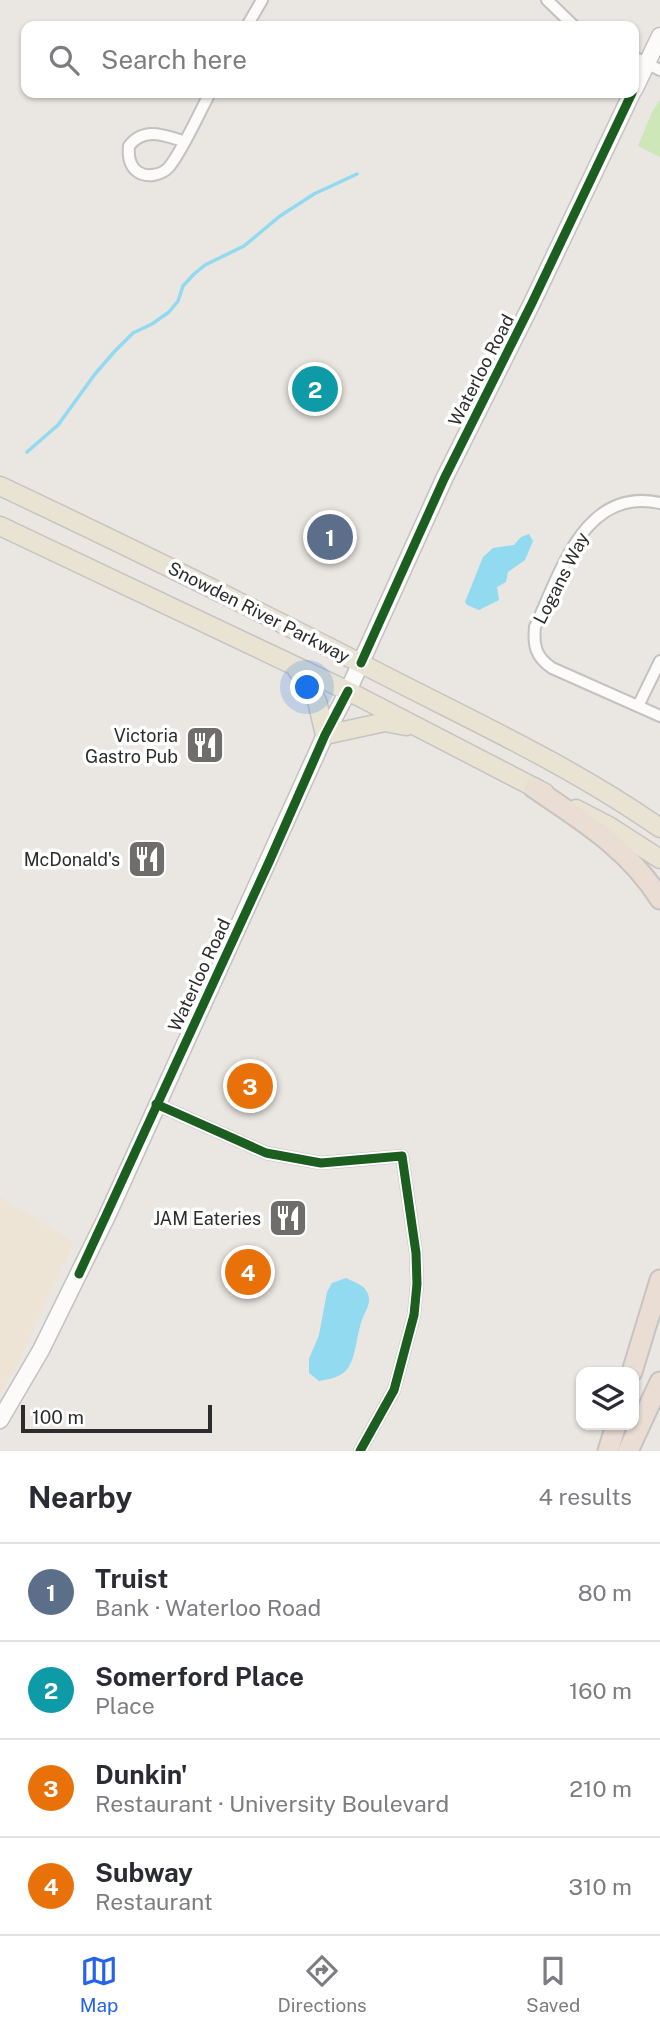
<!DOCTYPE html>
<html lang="en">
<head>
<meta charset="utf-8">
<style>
	body { margin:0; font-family:"Public Sans",sans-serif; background:#f7f7f7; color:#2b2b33 }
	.controls { position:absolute; right:21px; bottom:21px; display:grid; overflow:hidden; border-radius:14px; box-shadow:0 2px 5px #0004 }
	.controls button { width:63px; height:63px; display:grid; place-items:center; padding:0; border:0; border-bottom:2px solid #e1e1e2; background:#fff; color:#2b2b33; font:35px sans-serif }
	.scale { position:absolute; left:21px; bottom:18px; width:191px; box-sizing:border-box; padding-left:7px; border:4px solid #2c2c2c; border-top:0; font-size:19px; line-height:24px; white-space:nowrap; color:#2c2c2c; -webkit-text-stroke:5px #fff; paint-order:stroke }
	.you { position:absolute; left:308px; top:688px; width:24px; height:24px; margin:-18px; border:5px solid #fff; border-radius:50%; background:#1a73e8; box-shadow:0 0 0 10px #1a73e833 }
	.badge { display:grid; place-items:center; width:46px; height:46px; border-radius:50%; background:#2563eb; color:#fff; font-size:23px; font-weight:700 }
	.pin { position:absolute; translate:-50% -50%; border:4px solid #fff; box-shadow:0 2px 7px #0006 }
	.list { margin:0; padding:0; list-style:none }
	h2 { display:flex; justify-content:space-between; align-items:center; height:91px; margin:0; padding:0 28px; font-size:30px }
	h2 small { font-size:23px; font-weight:400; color:#7c7c81 }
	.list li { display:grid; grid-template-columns:46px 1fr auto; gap:21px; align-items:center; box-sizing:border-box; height:98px; padding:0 28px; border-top:2px solid #e1e1e2 }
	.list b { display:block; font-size:26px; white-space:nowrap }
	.list p { margin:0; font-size:23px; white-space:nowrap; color:#7c7c81 }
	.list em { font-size:23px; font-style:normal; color:#7c7c81 }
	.icon { flex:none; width:38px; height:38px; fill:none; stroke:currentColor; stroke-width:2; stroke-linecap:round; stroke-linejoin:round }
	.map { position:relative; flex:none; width:660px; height:1451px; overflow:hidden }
	.search { position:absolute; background:#fff; box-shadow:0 2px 5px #0004; left:21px; right:21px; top:21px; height:77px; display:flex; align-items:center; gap:18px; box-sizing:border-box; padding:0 24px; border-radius:14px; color:#7c7c81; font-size:26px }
	.sheet { height:483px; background:#fff }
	nav { display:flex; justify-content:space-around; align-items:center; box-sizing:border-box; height:98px; border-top:2px solid #e1e1e2; background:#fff; font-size:19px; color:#7c7c81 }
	nav a { display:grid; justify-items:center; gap:4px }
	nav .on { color:#2563eb }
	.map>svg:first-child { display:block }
	.education { fill:#ede4d5 }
	.green { fill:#cde7b8 }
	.water { fill:#91daf0 }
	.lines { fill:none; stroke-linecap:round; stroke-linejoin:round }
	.stream { stroke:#91daf0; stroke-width:3.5 }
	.minor-casing { stroke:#c3c2c2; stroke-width:14 }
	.secondary-casing { stroke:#c3c2c2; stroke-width:19 }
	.primary-casing { stroke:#c6c4c2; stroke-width:21 }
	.motorway-casing { stroke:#c6c4c2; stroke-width:23 }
	.minor { stroke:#fcfbfa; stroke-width:10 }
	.secondary { stroke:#fcfbfa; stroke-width:16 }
	.primary { stroke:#e8e3d3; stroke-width:18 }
	.motorway { stroke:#e9ddd4; stroke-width:19 }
	.cycleway-casing { stroke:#fff; stroke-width:13 }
	.cycleway { stroke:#1b5e20; stroke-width:9 }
	.labels { text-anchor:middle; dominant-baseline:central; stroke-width:7; stroke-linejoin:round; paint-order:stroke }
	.street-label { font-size:18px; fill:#2c2c2c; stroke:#fff }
	.poi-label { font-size:18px; fill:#2c2c2c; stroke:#fff; text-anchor:end }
</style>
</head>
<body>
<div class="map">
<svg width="660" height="1451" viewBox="0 0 660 1451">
	<rect width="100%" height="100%" fill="#eae6e1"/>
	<path class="education" d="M0,1197L74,1242L17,1365L0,1394Z"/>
	<path class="green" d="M660,100V157L638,146L652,112Z"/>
	<path class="water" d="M529,534L533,541L525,560L508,572L506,582L497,587L499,600L479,610L467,605L465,602L483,557L493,548L514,545L521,537Z
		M346,1278C354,1282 365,1285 368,1294C371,1302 367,1308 364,1315C356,1332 357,1355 348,1368C342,1377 330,1379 319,1381L309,1373V1359L319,1335L327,1292L332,1283Z"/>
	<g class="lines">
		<path class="stream" d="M27,452L58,425L95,374L115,351L133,333L152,324L169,312L178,301L183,286L194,274L205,265L244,246L280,216L314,194L357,174"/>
		<g class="minor-casing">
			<path id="minor" d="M547,0L574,26
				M247,26L262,0
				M634,57L660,70
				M183,141C163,135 144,127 129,146C128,156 129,166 138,172C147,178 162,175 169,167C183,150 199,113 210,93
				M660,503C584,486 560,574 535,627C533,646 536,657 552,668L660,716
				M638,706L660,661
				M156,1104L266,1153L321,1163L402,1156L416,1253L417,1284L414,1315L394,1390L360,1451"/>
		</g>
		<g class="secondary-casing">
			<path id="secondary" d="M634,90L660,36
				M0,1420L41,1350L107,1216L325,735L348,691L444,479L532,303L632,93"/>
		</g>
		<g class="primary-casing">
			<path id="primary" d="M0,486C136,550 271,617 405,686C492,730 580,772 660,828
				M0,526L348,691L545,793
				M296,668L317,701L325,735L385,722L406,726
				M576,809L609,826L660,859"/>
		</g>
		<g class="motorway-casing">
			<path id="motorway" d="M534,788C581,820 629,849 660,899
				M632,1372L660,1280
				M608,1451L616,1425
				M628,1451L660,1382"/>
		</g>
		<use href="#minor" class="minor"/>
		<use href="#secondary" class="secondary"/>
		<use href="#primary" class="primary"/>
		<use href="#motorway" class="motorway"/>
		<g class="cycleway-casing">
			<path id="cycleway" d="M361,663L444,479L532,303L632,93
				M156,1104L266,1153L321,1163L402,1156L416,1253L417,1284L414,1315L394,1390L360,1451
				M79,1274L269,862L325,735L348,691"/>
		</g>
		<use href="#cycleway" class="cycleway"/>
	</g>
	<defs>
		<g id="restaurant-square" transform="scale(2.0125)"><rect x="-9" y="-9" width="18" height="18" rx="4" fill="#6e6d6b" stroke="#fff"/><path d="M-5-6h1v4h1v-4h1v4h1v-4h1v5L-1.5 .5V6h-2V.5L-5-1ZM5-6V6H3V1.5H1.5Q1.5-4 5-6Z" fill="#fff"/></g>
	</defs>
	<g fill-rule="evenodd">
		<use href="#restaurant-square" x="205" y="745"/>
		<use href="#restaurant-square" x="147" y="859"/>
		<use href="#restaurant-square" x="288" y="1218"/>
	</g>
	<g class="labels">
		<g class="street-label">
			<text transform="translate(481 370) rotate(-63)">Waterloo Road</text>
			<text transform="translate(561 578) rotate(-63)">Logans Way</text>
			<text transform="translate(259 612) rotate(27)">Snowden River Parkway</text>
			<text transform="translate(199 975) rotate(-65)">Waterloo Road</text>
		</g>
		<g class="poi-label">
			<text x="178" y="735">Victoria<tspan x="178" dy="21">Gastro Pub</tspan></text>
			<text x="120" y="859">McDonald's</text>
			<text x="261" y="1218">JAM Eateries</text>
		</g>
	</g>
</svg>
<div class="controls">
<button><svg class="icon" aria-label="layers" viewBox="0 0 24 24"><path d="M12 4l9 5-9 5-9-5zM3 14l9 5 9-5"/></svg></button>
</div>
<div class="scale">100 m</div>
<div class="you"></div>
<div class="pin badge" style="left:330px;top:537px;background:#5c6f8a">1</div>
<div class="pin badge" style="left:315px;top:389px;background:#0f9aa8">2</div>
<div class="pin badge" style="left:250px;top:1086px;background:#e8710a">3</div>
<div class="pin badge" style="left:248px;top:1272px;background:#e8710a">4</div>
<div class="search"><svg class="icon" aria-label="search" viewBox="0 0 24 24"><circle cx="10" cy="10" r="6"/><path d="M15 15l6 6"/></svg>Search here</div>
</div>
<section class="sheet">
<h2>Nearby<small>4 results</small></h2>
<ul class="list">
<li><span class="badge" style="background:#5c6f8a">1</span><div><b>Truist</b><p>Bank · Waterloo Road</p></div><em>80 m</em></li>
<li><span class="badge" style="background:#0f9aa8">2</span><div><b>Somerford Place</b><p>Place</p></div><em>160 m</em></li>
<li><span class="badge" style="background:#e8710a">3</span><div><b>Dunkin'</b><p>Restaurant · University Boulevard</p></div><em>210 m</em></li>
<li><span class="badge" style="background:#e8710a">4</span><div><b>Subway</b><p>Restaurant</p></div><em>310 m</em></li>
</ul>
</section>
<nav>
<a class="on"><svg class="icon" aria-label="map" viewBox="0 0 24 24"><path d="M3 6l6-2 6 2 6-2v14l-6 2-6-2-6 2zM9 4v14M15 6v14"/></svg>Map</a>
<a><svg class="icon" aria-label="directions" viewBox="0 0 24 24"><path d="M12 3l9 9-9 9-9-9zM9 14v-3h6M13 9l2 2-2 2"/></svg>Directions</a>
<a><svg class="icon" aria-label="saved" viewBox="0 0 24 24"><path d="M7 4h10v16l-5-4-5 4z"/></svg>Saved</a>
</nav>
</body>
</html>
